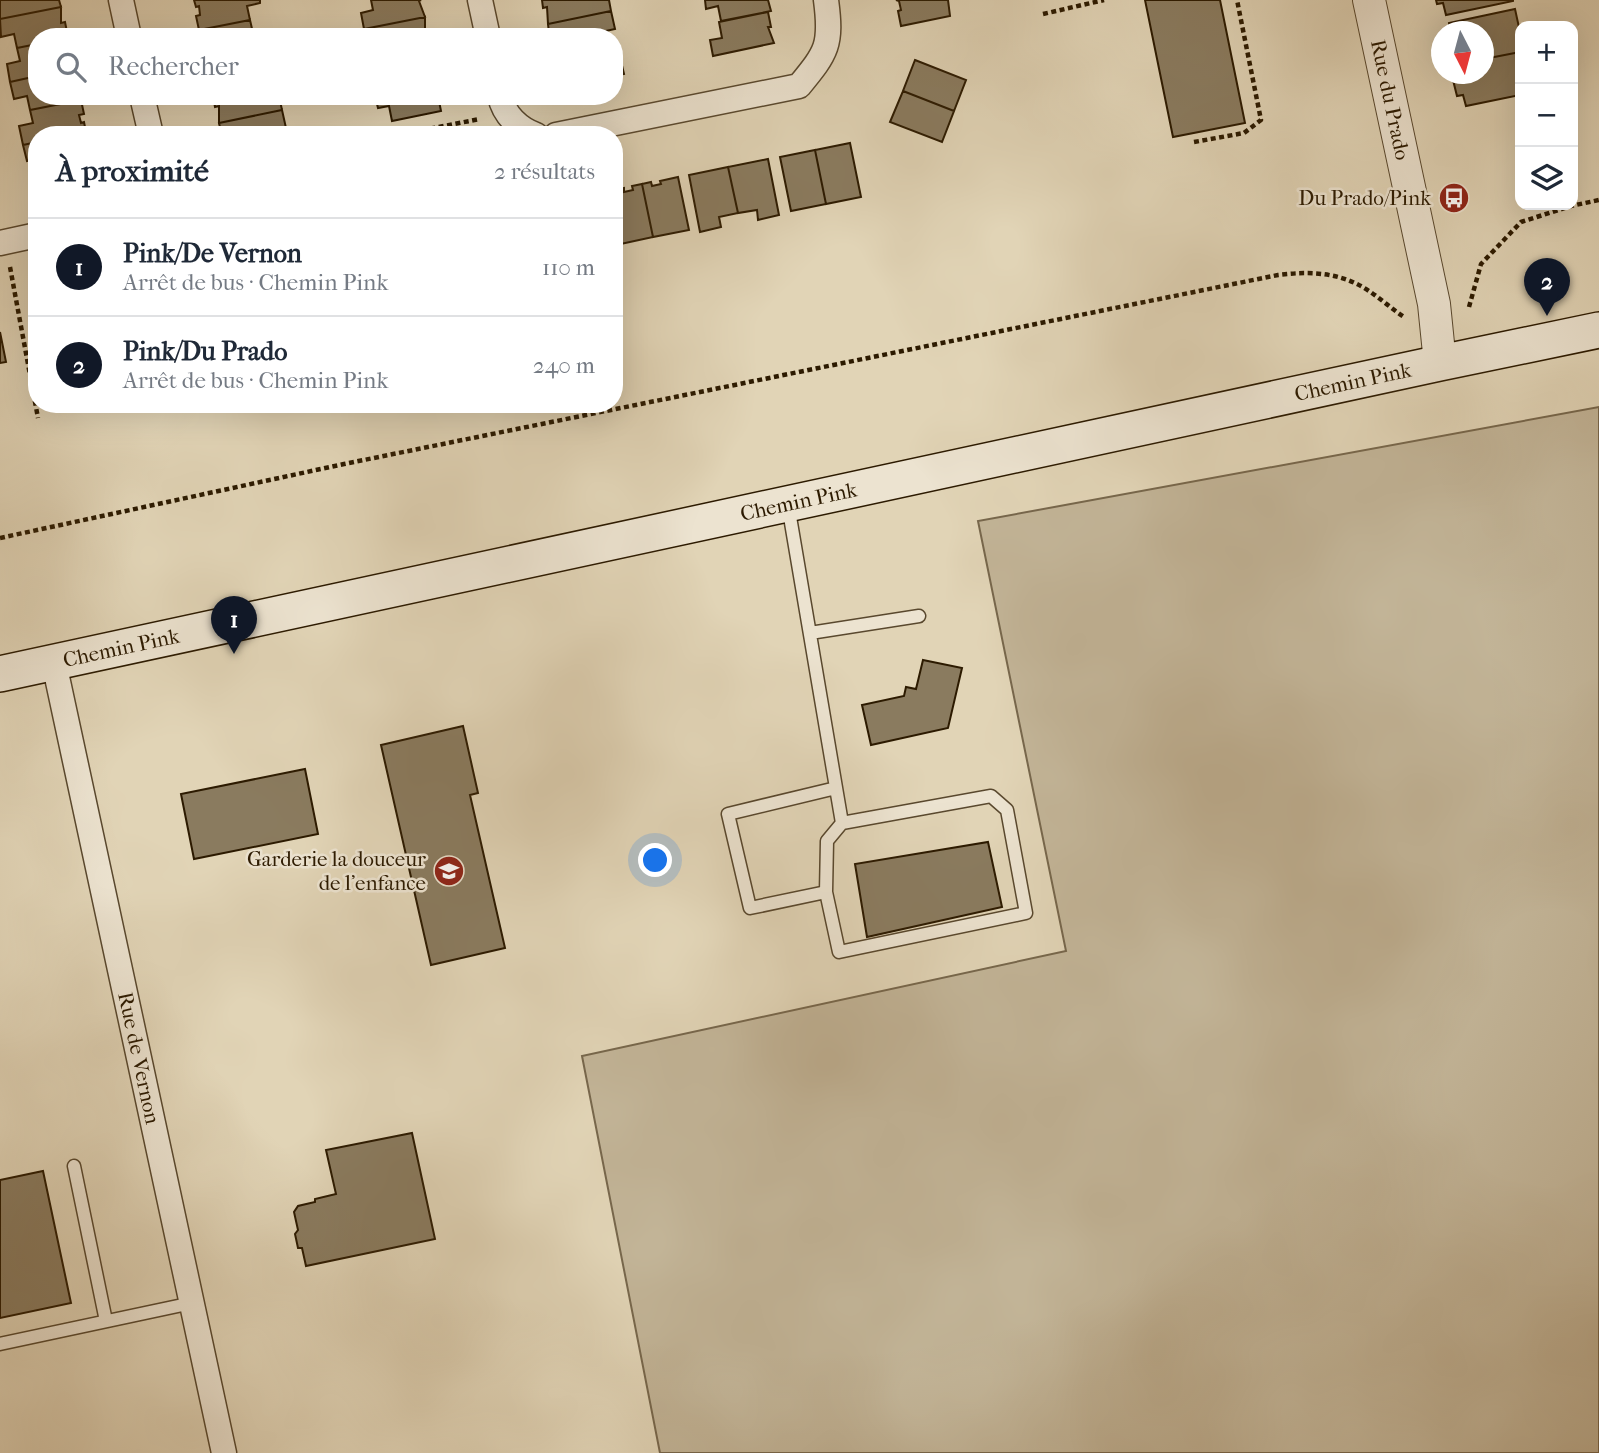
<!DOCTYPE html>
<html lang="fr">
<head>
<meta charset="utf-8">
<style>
	body { margin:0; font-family:"IM FELL French Canon",serif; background:#f2f2f3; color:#1f2937 }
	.controls { position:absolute; right:21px; top:21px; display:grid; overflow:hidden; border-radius:14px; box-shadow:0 7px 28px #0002 }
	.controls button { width:63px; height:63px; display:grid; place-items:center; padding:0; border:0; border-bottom:2px solid #e0e1e3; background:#fff; color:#1f2937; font:35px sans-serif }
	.compass { position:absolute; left:1431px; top:21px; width:63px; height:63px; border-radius:50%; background:#fff; box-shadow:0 7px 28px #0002; rotate:174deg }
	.you { position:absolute; left:656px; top:861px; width:24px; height:24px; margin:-18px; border:5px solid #fff; border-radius:50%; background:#1a73e8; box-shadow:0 0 0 10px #1a73e833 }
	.badge { display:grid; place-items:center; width:46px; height:46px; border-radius:50%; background:#111827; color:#fff; font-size:23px; font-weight:700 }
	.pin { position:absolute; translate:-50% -58px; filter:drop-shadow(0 2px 4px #0008) }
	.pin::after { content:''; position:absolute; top:37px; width:24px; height:21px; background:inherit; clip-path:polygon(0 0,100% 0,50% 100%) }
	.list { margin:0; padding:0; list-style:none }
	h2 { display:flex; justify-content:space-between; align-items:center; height:91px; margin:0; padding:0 28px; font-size:30px }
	h2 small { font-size:23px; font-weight:400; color:#747a83 }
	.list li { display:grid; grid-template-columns:46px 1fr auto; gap:21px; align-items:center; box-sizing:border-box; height:98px; padding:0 28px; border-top:2px solid #e0e1e3 }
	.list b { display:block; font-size:26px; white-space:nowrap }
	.list p { margin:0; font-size:23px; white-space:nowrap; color:#747a83 }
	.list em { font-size:23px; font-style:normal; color:#747a83 }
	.icon { flex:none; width:38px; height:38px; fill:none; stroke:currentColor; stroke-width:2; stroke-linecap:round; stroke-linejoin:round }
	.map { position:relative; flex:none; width:1599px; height:1453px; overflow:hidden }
	.search { position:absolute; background:#fff; box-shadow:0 7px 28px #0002; left:28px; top:28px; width:595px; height:77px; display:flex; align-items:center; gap:18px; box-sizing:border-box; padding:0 24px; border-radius:28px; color:#747a83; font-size:26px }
	.panel { position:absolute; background:#fff; box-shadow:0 7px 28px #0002; left:28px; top:126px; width:595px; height:287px; border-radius:28px }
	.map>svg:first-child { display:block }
	.green { fill:#c2b497; stroke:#77674c; stroke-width:2 }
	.building { fill:#8a7b5f; stroke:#2c1a00; stroke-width:2 }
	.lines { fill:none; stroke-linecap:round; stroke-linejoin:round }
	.service-casing { stroke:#59482e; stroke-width:15 }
	.minor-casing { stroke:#59482e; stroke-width:27 }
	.tertiary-casing { stroke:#59482e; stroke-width:34 }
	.secondary-casing { stroke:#2c1a00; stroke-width:38 }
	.path { stroke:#2c1a00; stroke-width:4.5; stroke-dasharray:5 3.5; stroke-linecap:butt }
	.service { stroke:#ece3d0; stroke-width:12 }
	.minor { stroke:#ece3d0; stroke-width:24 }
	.tertiary { stroke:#ece3d0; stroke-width:32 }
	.secondary { stroke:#ece3d0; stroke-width:35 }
	.labels { text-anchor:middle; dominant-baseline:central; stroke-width:5; stroke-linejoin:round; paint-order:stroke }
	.street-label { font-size:21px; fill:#2c1a00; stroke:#ece3d0 }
	.poi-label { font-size:21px; fill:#2c1a00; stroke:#ece3d0; text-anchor:end }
</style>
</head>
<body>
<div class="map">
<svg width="1599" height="1453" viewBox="0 0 1599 1453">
	<rect width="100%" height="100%" fill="#e1d4b6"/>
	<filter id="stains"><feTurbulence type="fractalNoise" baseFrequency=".00286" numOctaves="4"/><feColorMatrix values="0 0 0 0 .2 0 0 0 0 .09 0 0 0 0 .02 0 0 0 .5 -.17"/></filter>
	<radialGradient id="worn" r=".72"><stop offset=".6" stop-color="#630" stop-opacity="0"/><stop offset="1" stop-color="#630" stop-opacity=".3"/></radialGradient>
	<path class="green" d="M1599,407V1453H660L582,1056L1066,951L978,521Z"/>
	<path class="building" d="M0,0H59L61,7L0,19Z
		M194,0H260V3L247,6L250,20L199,30L196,16L200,15L199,6L196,7Z
		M371,0H421L419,1L425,17L364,29L361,13L373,10Z
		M542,0H609L611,11L548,24L547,7L543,8Z
		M705,0H768L771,11L721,21L718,6L706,9Z
		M896,0H948L950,16L901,26L898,11L901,10L899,1Z
		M1145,0H1220L1245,123L1173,137Z
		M1436,0H1513V1L1446,15L1443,3L1437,4Z
		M61,7V23L65,22L68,37H37V44L17,48L14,34L1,37L0,19Z
		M1515,9L1520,32V52L1484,59V32H1450L1449,23Z
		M611,11L615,29L601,32L602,37H554L553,32L549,33L548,24Z
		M768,12L771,27H768L774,43L713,56L710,40L722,38L719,22Z
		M425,17V33H428L429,37H366L364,29Z
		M250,20L253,33L266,30L267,37H200L199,30Z
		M37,44V76L10,82L7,64L20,61L17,48Z
		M1520,52V95L1466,106L1463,95L1457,96L1453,80L1466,78L1465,74H1484V59Z
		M620,57L624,74L614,76V58Z
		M915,60L966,80L954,111L903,91Z
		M37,76V96H80L81,100L30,110L27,96L14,99L10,82Z
		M903,91L954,111L942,142L890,122Z
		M213,96H279L282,110L219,123V106L215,107Z
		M375,96H438L441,111L392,121L389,106L378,108Z
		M81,100L84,114L79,115L81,123L84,122L86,132L71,135H37V142L23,145L19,126L33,123L30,110Z
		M282,110L286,128L273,131V135H225L224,132H221L219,123Z
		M37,142V159L27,161L23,145Z
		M850,143L861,197L826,204L815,150Z
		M815,150L826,204L791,211L780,157Z
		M768,159L779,215L758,220L757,210L738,213L728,167Z
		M728,167L738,213L719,217L721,227L700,232L689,175Z
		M678,177L689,230L653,237L642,184L651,182L652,186L661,184L660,181Z
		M642,184L653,237L616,245L614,190L624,188V192L633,190L632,186Z
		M0,332L6,362L0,363Z
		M923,660L962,668L948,728L871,745L862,705L904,696L906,687L916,689Z
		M463,726L478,793L470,795L505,948L431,965L381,745Z
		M305,769L318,834L194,859L181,794Z
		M988,842L1002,907L867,937L855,864Z
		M412,1133L435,1239L306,1266L302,1248H298L295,1234L298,1230L294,1212L298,1206L315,1202V1199L336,1194L326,1150Z
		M43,1171L71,1303L0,1318V1180Z"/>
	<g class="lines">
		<g class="service-casing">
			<path id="service" d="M788,505L842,823L991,796L1007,810L1026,913L839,952L826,892L827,841L842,823
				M810,633L919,616
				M826,892L750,908L728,814L836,788
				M74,1166L106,1321
				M0,1344L192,1303"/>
		</g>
		<g class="minor-casing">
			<g id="minor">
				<path d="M121,0L129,37"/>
				<path d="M480,0L488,37"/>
				<path d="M142,96L151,135"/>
				<path d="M500,96C504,115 519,129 536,135"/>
				<path d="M556,135L799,86C827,52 832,45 826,0"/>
				<path d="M0,243L37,235"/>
				<path id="s1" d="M54,663L224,1453"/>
			</g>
		</g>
		<g class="tertiary-casing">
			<g id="tertiary">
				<path id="s2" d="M1369,0L1434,304L1440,363"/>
			</g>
		</g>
		<g class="secondary-casing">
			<g id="secondary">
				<path id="s3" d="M0,674L1440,363L1599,330"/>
			</g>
		</g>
		<path class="path" d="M1043,14L1104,0
			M397,135L480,119
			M1194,142L1244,133L1261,120L1237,0
			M10,267L38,418
			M1469,307L1481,264L1521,222L1571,206L1599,200
			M0,538L344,464L1278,275C1310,271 1341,272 1369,291C1381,299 1392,309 1404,317"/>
		<use href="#service" class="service"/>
		<use href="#minor" class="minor"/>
		<use href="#tertiary" class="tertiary"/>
		<use href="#secondary" class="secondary"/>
	</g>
	<defs>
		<g id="bus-disc" transform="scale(1.575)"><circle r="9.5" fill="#8f2418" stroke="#ece3d0"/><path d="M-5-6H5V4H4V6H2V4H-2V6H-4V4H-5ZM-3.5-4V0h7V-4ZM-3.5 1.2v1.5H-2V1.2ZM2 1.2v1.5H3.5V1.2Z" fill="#fff"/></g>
		<g id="school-disc" transform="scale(1.575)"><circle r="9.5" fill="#8f2418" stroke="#ece3d0"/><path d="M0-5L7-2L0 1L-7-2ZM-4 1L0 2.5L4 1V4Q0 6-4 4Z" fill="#fff"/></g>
	</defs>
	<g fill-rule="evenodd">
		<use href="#bus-disc" x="1454" y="198"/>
		<use href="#school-disc" x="449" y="871"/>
	</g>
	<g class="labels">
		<g class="street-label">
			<text stroke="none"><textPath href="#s2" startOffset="102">Rue du Prado</textPath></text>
			<text stroke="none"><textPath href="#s3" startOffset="1384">Chemin Pink</textPath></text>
			<text stroke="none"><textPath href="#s3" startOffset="817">Chemin Pink</textPath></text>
			<text stroke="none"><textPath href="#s3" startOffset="124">Chemin Pink</textPath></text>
			<text stroke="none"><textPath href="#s1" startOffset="404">Rue de Vernon</textPath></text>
		</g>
		<g class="poi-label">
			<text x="1431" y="198">Du Prado/Pink</text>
			<text x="426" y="859">Garderie la douceur<tspan x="426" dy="24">de l'enfance</tspan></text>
		</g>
	</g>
	<rect width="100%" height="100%" filter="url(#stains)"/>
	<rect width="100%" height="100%" fill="url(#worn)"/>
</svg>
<div class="controls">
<button>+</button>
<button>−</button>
<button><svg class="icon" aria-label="layers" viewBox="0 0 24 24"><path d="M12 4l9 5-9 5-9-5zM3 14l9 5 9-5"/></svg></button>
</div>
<svg class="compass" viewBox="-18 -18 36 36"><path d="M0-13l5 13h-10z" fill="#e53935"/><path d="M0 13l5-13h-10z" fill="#747a83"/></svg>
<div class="you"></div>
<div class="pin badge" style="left:234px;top:654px">1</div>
<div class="pin badge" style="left:1547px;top:316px">2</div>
<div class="search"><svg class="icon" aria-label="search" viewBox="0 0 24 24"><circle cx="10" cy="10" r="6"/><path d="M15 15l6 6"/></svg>Rechercher</div>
<section class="panel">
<h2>À proximité<small>2 résultats</small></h2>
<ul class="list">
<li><span class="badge">1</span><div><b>Pink/De Vernon</b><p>Arrêt de bus · Chemin Pink</p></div><em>110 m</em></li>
<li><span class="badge">2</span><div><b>Pink/Du Prado</b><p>Arrêt de bus · Chemin Pink</p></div><em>240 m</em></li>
</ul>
</section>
</div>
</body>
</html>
